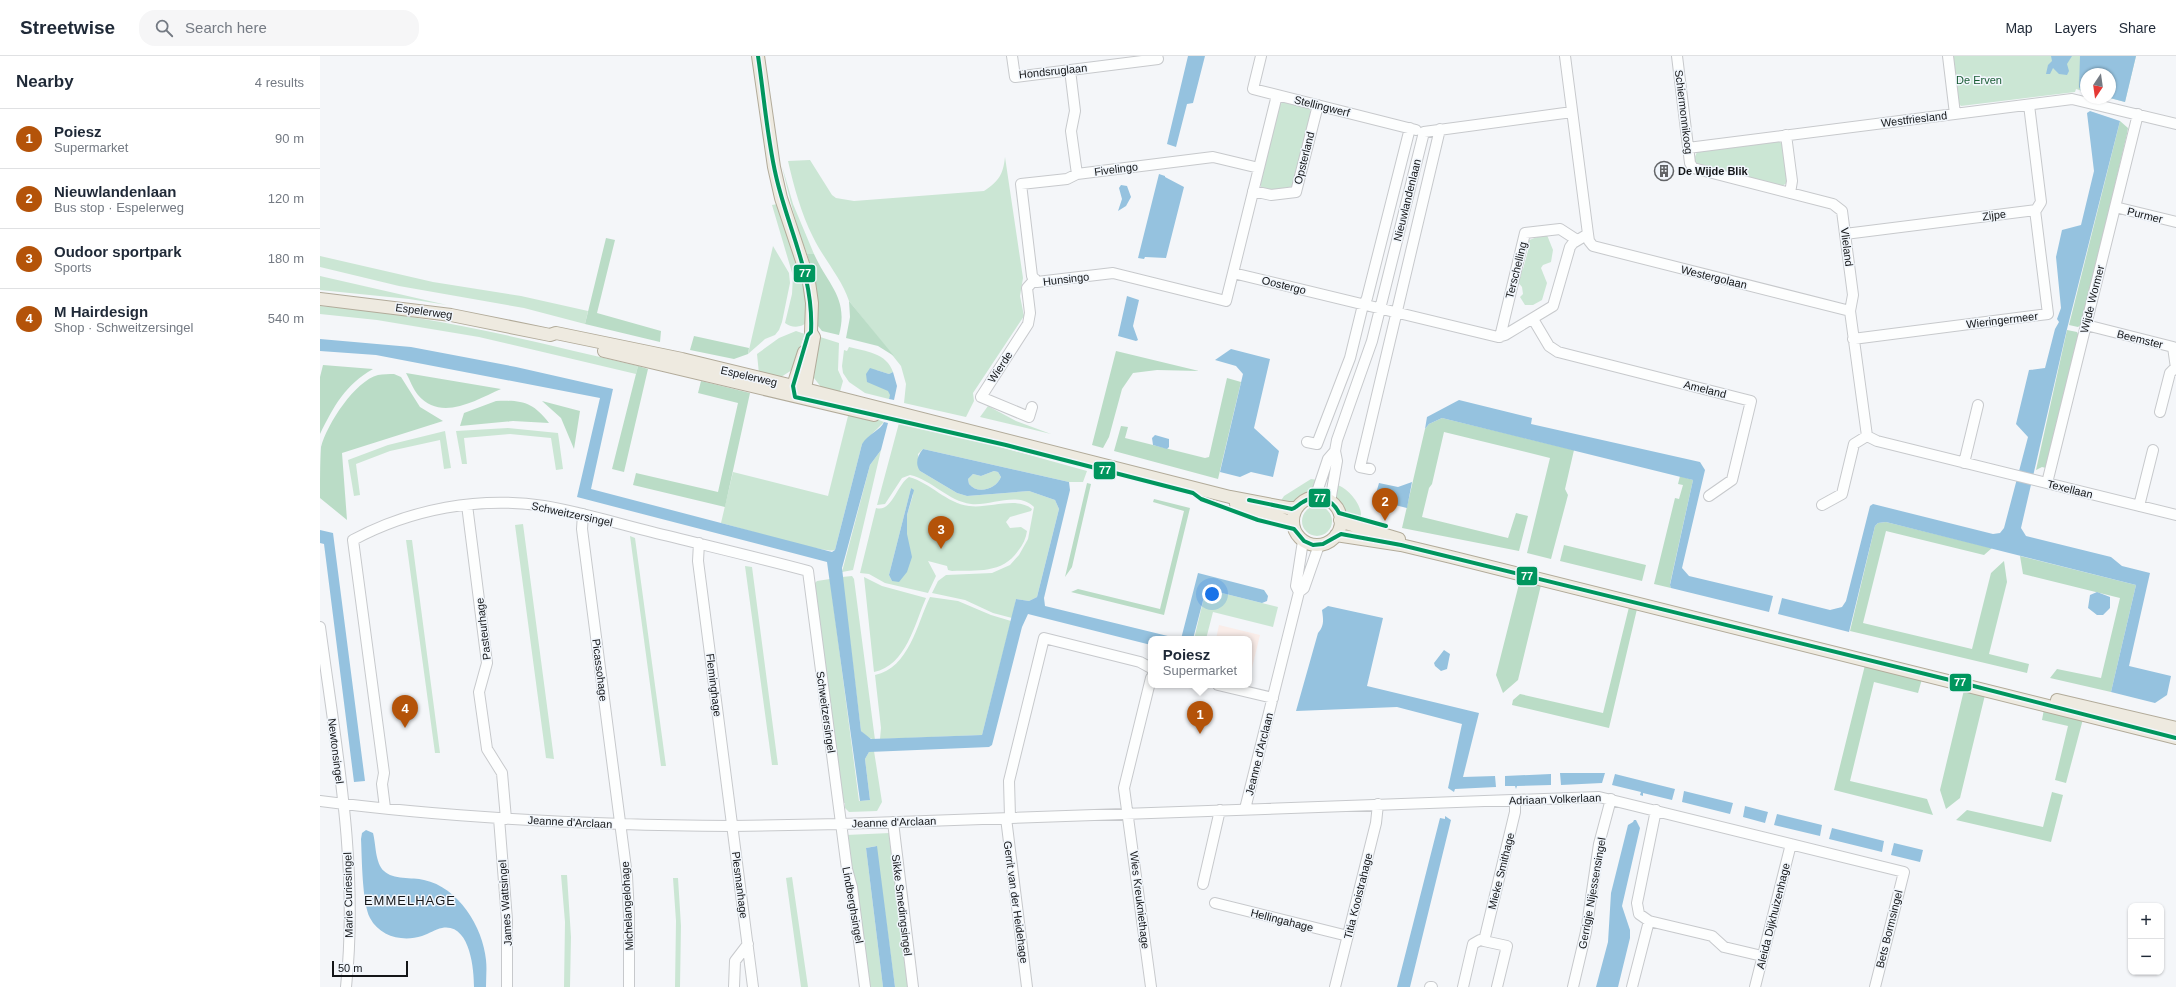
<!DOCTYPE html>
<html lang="en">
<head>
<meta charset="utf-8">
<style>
	body { margin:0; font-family:Arial,sans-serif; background:#f6f6f7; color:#1f2937 }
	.controls { position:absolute; right:12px; bottom:12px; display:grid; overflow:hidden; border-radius:8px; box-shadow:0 1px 3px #0004 }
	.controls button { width:36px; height:36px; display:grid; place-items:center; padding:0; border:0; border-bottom:1px solid #e0e1e3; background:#fff; color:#1f2937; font:20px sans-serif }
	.compass { position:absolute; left:1760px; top:12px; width:36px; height:36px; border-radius:50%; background:#fff; box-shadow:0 1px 3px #0004; rotate:193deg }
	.scale { position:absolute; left:12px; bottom:10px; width:76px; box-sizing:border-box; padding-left:4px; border:2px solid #141618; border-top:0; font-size:11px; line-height:14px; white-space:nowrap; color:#141618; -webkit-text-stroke:3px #f1f6fc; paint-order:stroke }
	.you { position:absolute; left:892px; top:538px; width:14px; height:14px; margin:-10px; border:3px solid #fff; border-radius:50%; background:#1a73e8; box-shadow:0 0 0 6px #1a73e833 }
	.badge { display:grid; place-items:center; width:26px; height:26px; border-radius:50%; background:#b45309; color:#fff; font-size:13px; font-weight:700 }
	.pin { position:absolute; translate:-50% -33px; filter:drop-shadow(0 1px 2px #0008) }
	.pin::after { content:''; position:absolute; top:21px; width:14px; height:12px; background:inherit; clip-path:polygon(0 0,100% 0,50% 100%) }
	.popup { position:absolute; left:828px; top:580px; width:104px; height:52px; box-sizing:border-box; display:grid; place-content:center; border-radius:8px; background:#fff; filter:drop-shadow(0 1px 3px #0005); font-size:13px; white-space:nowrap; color:#747a83 }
	.popup b { font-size:15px; color:#1f2937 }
	.popup::after { content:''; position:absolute; left:50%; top:100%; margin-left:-8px; border:8px solid transparent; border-top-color:#fff }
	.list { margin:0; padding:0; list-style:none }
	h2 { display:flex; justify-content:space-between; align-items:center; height:52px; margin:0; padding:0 16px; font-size:17px }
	h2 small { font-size:13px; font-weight:400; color:#747a83 }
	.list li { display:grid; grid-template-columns:26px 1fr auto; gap:12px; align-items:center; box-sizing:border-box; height:60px; padding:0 16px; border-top:1px solid #e0e1e3 }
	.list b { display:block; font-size:15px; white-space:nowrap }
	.list p { margin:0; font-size:13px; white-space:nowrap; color:#747a83 }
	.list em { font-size:13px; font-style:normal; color:#747a83 }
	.icon { flex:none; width:22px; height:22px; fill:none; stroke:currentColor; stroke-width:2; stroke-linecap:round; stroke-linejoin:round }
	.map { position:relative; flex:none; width:1856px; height:931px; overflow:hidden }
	header { display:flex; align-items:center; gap:24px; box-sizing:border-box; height:56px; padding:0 20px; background:#fff; border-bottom:1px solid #e0e1e3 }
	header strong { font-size:19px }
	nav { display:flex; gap:22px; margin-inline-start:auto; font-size:14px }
	.search { width:280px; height:36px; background:#f6f6f7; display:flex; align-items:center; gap:10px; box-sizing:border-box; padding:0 14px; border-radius:16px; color:#747a83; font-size:15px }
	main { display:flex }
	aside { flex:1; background:#fff }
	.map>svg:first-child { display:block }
	.education { fill:#faede9 }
	.green { fill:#cbe6d4; fill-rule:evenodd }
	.forest { fill:#badcc6 }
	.water { fill:#95c2df; fill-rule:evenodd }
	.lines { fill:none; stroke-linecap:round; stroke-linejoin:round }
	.minor-casing { stroke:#c7c9cc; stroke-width:12 }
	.major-casing { stroke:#b2ab9a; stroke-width:14 }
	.minor { stroke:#fdfefe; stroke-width:10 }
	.major { stroke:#eeeae0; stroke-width:12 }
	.bus-1-casing { stroke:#f1f6fc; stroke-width:7 }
	.bus-1 { stroke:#00965e; stroke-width:4 }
	.labels { text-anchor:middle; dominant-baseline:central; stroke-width:3; stroke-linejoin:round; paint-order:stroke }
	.street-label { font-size:11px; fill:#141618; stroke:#f1f6fc }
	.park-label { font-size:11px; fill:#185b33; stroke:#f1f6fc }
	.poi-label { font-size:11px; font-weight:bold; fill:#141618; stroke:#f1f6fc; text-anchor:start }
	.quarter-label { font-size:13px; letter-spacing:1px; fill:#141618; stroke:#f1f6fc }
	.line-badge { stroke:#f1f6fc; stroke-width:1.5 }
	.badge-label { font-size:11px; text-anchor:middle; font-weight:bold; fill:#fff }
</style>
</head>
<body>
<header>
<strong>Streetwise</strong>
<div class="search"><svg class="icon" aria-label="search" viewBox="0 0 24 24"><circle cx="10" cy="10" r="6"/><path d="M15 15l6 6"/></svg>Search here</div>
<nav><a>Map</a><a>Layers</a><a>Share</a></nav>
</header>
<main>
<aside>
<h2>Nearby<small>4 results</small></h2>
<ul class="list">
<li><span class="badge">1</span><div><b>Poiesz</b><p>Supermarket</p></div><em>90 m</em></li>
<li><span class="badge">2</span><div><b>Nieuwlandenlaan</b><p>Bus stop · Espelerweg</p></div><em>120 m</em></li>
<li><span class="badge">3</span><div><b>Oudoor sportpark</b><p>Sports</p></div><em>180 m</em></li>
<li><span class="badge">4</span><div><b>M Hairdesign</b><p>Shop · Schweitzersingel</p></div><em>540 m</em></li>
</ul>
</aside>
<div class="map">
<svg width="1856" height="931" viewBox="0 0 1856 931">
	<rect width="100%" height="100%" fill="#f4f6f9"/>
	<path class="education" d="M899,569L940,579L930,620L929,583H896Z"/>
	<path class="green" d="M1632,0H1816L1805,46L1790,42V18H1766V36L1756,33L1755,36L1641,50L1639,48Z
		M963,46L989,52L992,57L973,129L970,131L952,134L941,132V124L959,49Z
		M1459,85L1464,90L1468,122L1467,127L1462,130L1376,108L1374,103L1377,96Z
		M685,101L703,222L700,240L704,260L653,337L654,345L646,361L584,347L586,328L581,310L529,245C522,223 503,202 493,181C481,157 474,131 468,105L490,104L512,139L516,142L534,145L664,135C679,125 683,119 685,101Z
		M462,110L473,148L494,198H487C476,169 469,141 462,110Z
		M458,148C473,190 486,220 487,266C482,272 471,272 465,267L472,238L473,220L452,149Z
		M1217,179L1218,181L1227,179L1233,194L1231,206L1223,209L1221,212L1227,227L1222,244L1213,249H1205L1200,241L1203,238L1202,231L1197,225L1199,216L1203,213L1209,191L1207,188L1209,189L1210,187L1207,185L1217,181Z
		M453,190L469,217L470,227L462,266L459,274L455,279L445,283L428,298Z
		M0,200L113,226L201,240L268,255L265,268L204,252L79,230L0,211Z
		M0,220L127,249L89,243L0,234Z
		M0,250C108,258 212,285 318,310L316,318L159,281L57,264L0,258Z
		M476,275L485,278L472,314L461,321L439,318L437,298L459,282Z
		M497,280L519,287L518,314L523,325L519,339L501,331L494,322Z
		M529,291C545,295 567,297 573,316L569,318L556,314L571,338L569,343L545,337L529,326L523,317L522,310L524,294L527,295Z
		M668,350L696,365L731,378L660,361Z
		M529,356L559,363V364L564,366L542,388L515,494C506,498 417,471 401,467L413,416L508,440Z
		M579,367L673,389L767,415L763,426H749L603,393L598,398L600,415L637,437L647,440L709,435L735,444L739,453L717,541L709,545L696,543L692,562L673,557L645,544L612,537L618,525L626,519L672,517L690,509L699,499L708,483L714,451C698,435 672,450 651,448C628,445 612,424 590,419L582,422L565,448L557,449Z
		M188,372L238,377L243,413L236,414L231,382L190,378L144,382L147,408H142L136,375Z
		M125,375L131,412L124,413L120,384L70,395L36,408L40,439L34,440L28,404L68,389Z
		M561,394L533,514L522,516L550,409Z
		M674,415L678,416L681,421C676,433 658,439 649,428L648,423L653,418L661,420Z
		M589,421C611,427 626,447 649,450C668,453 697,440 712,453L711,455L690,461L686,466L690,472L701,471L707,475C706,482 703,489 698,495C682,518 657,514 632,515L628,514L627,510L608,505L616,520L608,537L565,527L549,518L540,517L556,452C572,457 577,428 589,421ZM591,432L593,439L587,459V478L572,525L569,519Z
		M991,423L998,424C990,442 980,447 960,446L964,440Z
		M1017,429C1028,432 1042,449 1041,460C1023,458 1014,447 1017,429Z
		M982 465a15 15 0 1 1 30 0a15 15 0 1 1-30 0Z
		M203,468L234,703L226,702L195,469Z
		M310,480L315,482L346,710H341Z
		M86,484H92L120,697H115Z
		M425,510L432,511L458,709H452Z
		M532,520L534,523L555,684L547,681L541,675L522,521Z
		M544,521L562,530L606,542C595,567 586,610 554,616Z
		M510,523L539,745L550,744L545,703L549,696L554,695L562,746L557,755L529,756L525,752V747H522L494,528L497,525Z
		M886,533L958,551L953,571L893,556L886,583H874Z
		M610,541L638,545L671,559L691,565L662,679L560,683L561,672L555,619C589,612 597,568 610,541Z
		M570,777L589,931H575L556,790L546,792L563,931H549L526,779Z
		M241,819H247L251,881L250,931H244L245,866Z
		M472,821L488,931H481L466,822Z
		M353,822H358L361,870L360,931H355L356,865Z"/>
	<path class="forest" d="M1800,65L1808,72L1807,78L1762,268L1758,271L1749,269Z
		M286,182L295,184L277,257L341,275L340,286L265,268Z
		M487,198H494C508,229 529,242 519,279L502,275L498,270L496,229Z
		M529,245L574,300L558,290L526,282L530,261Z
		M1747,274L1757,276L1759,280L1726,412L1722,411L1716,414Z
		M374,280L429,292L428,298L414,303L370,294Z
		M796,295L879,315L837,314L813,317L802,333L789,381L783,392L772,389Z
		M3,309L53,313C25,329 14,350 0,378V321Z
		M318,310L328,313L304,416L292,413Z
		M86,317L181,333C156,344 121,366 98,339C93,333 90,324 86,317Z
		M74,318L81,321L100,351L123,365L22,397L27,464L0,442C0,427 0,406 1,391C7,368 35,325 58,319C63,318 69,318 74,318Z
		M907,322L921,326L898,423L794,395L801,370L808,371L805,382L885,402L889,401Z
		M381,325L430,337L405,451L313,429L316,417L398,436L418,347L378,337Z
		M176,345C202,344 213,346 229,367L193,365L140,370L144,357Z
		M222,345L260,355L254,393L241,362Z
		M1122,362L1254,394L1245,433L1248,439L1231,503L1207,497L1230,402L1124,376L1112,428L1109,432L1102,461L1188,482L1196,457L1208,460L1199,495L1082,472L1105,373L1109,368Z
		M1360,420L1373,424L1350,528L1351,532L1334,528L1355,442L1359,443L1363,429L1358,428Z
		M767,427L771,428L752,511L745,521Z
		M834,443L870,452L844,559L751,536L758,533L840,553L864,455L833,446Z
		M1566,466L1672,492L1664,499L1566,475L1543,567L1652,593L1671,517L1684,505L1687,526L1669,598L1709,608L1707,617L1530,575L1555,470L1558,467Z
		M1244,489L1326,509L1322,525L1240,505Z
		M1700,500L1816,529L1791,636L1730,622L1737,613L1781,622L1800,542L1703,518Z
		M1200,524L1221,529L1198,624L1183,637L1176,619Z
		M1309,551L1317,553L1289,672L1192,649L1193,644L1200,638L1283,657Z
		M1545,609L1602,623L1598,637L1554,626L1530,725L1607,743L1613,759L1514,734Z
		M1644,634L1665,639L1640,742L1626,753L1620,734Z
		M1724,653L1763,663L1746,727L1735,724L1748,670L1722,664Z
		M1732,736L1743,739L1731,786L1636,764L1647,754L1723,771Z"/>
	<path class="water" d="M868,0H885L873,47L867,48L856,91L847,88Z
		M1731,0H1752L1747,8L1749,15L1747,19L1739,18L1733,12L1730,18H1726L1728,9L1732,5Z
		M1760,0H1816L1805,46L1790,42V18H1766V36L1761,35L1759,31Z
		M1770,55L1800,65L1747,273L1701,472L1706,480L1791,501L1802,510L1830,517L1809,610L1851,620L1847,639L1835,647L1791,636L1816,529L1566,466L1558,467L1555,470L1529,576L1458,558L1462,542L1510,554L1522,551L1526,545L1550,450L1553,448L1673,478L1680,477L1684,472L1708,381L1696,368L1709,314L1725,312L1735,273L1739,266L1737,263L1741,252L1736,201L1742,174L1761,169L1774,115L1767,57Z
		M839,118L845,120V121L864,131L846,202L825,201L824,203L818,202Z
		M801,129L807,130L811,141L806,150L798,155L802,143L799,132Z
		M807,240L819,244L813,270L818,284L816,285L798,280Z
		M0,283L91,291L196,311L293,333L271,433L512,496L515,494L542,388C548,378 561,374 564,366L568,367L561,394L550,409L522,512L541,675L551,683L662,679L696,543L709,545L717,541L739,453L735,444L709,435L647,440L637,437L600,415C595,408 597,400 603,393L749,426L750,434L724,542L725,550L860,583H831V589L708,558L702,571L672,689L669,691L549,696L545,703L550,744L540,745L507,506L257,441L280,342L56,299L0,295ZM674,415L678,416L681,421C676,433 658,439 649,428L648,423L653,418L661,420Z
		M911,293L950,303L934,372L959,395L953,421L931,416L920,421L900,416L923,318L916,310L895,304Z
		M550,312L569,318L573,316L577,330L574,344L569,343L570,339L568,335L547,326L546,318Z
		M1139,344L1212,362L1211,368L1380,406L1385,414L1362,512L1369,520L1453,540L1449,556L1351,532L1350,529L1373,424L1122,362L1109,368L1105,373L1107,361Z
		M835,379L849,383V391L847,393L833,389L832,382Z
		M1092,426L1087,452L1054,444L1059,427L1078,431Z
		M591,432L594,434L587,459V478L592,501L587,516L579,526L572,525L569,519Z
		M0,474L13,477L45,725L34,726L4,488L0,487Z
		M878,517L944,534L948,540L947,545L942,547L886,533L873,583H861Z
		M1777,536L1790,541V552L1783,559H1777L1768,552L1770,539Z
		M1008,550L1063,562L1047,630L1159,657L1143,721L1175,720L1176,731L1135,733L1134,736L1128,732L1142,668L1077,651L976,655L998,577C1005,569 1003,562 1002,554Z
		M1124,594L1130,598L1127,613L1121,615L1115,610L1114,607Z
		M1240,717H1285L1282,727L1241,729Z
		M1231,718V729L1197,730L1196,733L1195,730H1185V720Z
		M1295,718L1355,733L1352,744L1323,737V740L1320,739L1321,736L1292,729Z
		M1364,735L1413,747L1410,758L1362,746Z
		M1425,750L1448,756L1445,767L1423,761Z
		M1457,758L1502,769L1500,780L1454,769Z
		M1125,760L1131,764L1090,931H1077L1120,762L1125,763Z
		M1314,764H1316L1320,772L1302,850L1310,874V882L1298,931H1276L1288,886L1291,837L1308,769L1313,766Z
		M1512,772L1564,785L1562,796L1509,783Z
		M46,774L53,777C56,788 55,807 64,815C73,824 92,821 104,824C138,831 163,871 166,904C167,913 166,922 166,931H154C154,913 150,867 122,872C115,873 109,878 102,880C83,886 60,881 50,862C42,846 42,802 41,783L42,777Z
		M1574,787L1603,794L1600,806L1571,799Z
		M557,790L575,931H563L546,792Z"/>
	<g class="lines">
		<g class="minor-casing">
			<path id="minor" d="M692,0L695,21L838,3L837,0
				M941,0L933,33L1096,74
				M1245,0L1268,178L1269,185L1273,190L1530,255
				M1357,0L1370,107L1373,112L1513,148L1522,155L1533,239L1530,255L1547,380L1557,385L1856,459
				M1628,0L1635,58
				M750,14L755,55L751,75L757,118
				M1466,79L1472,125L1470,137
				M1368,92L1752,43L1856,68
				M939,112L893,101L757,118L747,123L701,128L712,220L717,226L793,217L906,245L913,217L1178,281L1185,279L1233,250L1250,191L1253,187L1268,178
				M933,135L951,139L976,136L998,49
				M1795,151L1856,166
				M1525,178L1716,154L1721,146L1709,49
				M913,217L957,39
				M1213,263L1229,290L1238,296L1431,345L1412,424L1389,440
				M1766,269L1853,291L1856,312
				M1180,281L1205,177L1240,173L1257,184
				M1533,283L1728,258L1715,154
				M712,351L709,361L661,341L708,268L710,257L707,232L715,223
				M1840,356L1850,317L1855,312
				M987,386L997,388L1030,302L1042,253L1047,242L1090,72
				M1644,407L1658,349
				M1050,413L1040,411L1120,73
				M1727,427L1818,58
				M995,442L1008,403L1015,395
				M1010,446L1017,405L1015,395L1017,384L1052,285L1104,76L1252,56
				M147,449L167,607L159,636L167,693L182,717L186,763
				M1502,449L1522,438L1534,388L1547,380
				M1819,450L1833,394
				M263,458L262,473L307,820L309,859V931
				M379,487L378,505L433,931
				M979,536L976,530L983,485
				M0,571C16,691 39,810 26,931
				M831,622L804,732L831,931
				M898,629L953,642
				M0,745C137,763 275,769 412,770L521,768L1279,741L1584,816L1555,931
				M65,752L62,728L64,717L33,484C91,453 159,440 224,450C260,456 296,467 332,476C384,489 436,501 488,515L527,813L532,831L545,931
				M925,753L979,536L984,532L999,489
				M1336,754L1317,847L1319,858L1329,865L1392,880L1404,891L1442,900
				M690,761L689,725L724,582L820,606L831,612
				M179,762L187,864V931
				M686,762L707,931
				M573,766L593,931
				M883,828L900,754
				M895,847L1028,880
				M1164,885L1187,890L1177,931
				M414,931L415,905L428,888
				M1015,931L1056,767L1058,748
				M1110,931H1112
				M1143,931L1153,888L1160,884L1164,885L1195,756V744
				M1253,931L1266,876L1279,788L1291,743
				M1312,931L1329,865
				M1435,931L1471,788"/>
		</g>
		<g class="major-casing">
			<path id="major" d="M438,0L454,111L461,142L489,226L492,247L491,276L494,281L485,333L479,338
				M0,243L131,259L230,279L236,277L362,303L473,330L910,441L968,452H977
				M284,295L554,359
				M475,338L473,330L484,296
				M973 465a24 24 0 1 1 48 0a24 24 0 1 1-48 0Z
				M916,448L973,467
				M1020,464L1029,468L1079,483
				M1016,479L1081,489L1131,501L1856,682
				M1737,644L1856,672"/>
		</g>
		<use href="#minor" class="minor"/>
		<use href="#major" class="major"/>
		<g class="bus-1-casing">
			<path id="bus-1" d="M438,0C444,40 447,81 456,120C468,173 494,220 491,276L488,279L473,330L475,341L686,389L873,437L881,443L938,464L974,473L984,485L993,489L1003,488L1021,478L1081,489L1638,626L1856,682
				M929,444L972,453C977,451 979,448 983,446C997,437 1012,443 1019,457L1066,470"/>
		</g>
		<use href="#bus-1" class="bus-1"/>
	</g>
	<defs>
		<g id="building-ring" transform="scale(1)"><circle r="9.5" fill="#f1f6fc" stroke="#626467" stroke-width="1.5"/><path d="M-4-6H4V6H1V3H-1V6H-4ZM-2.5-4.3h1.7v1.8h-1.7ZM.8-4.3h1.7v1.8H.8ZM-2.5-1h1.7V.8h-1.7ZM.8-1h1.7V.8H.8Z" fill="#626467"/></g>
	</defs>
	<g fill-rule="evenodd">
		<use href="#building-ring" x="1344" y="115"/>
	</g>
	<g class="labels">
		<g class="street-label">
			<text transform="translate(733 15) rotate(-6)">Hondsruglaan</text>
			<text transform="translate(1002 50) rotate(14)">Stellingwerf</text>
			<text transform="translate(1364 56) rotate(83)">Schiermonnikoog</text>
			<text transform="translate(1594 63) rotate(-7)">Westfriesland</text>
			<text transform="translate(984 102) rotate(-76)">Opsterland</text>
			<text transform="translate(796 113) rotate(-7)">Fivelingo</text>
			<text transform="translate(1087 144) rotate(-76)">Nieuwlandenlaan</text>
			<text transform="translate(1674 159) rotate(-7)">Zijpe</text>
			<text transform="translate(1825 159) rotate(14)">Purmer</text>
			<text transform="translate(1527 191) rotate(83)">Vlieland</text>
			<text transform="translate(1196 214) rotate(-76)">Terschelling</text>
			<text transform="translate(1394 221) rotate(14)">Westergolaan</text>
			<text transform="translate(746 223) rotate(-7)">Hunsingo</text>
			<text transform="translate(964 229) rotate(14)">Oostergo</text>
			<text transform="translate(1772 243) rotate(-76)">Wijde Wormer</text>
			<text transform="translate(104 255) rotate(8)">Espelerweg</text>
			<text transform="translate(1682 264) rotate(-7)">Wieringermeer</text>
			<text transform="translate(1820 283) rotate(14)">Beemster</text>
			<text transform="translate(680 311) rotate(-57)">Wierde</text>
			<text transform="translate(429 320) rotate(13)">Espelerweg</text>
			<text transform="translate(1385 333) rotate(14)">Ameland</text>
			<text transform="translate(1750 433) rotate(14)">Texellaan</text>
			<text transform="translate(252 458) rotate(12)">Schweitzersingel</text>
			<text transform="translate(163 573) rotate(-97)">Pasteurhage</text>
			<text transform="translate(280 614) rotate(83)">Picassohage</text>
			<text transform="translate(394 629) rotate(83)">Fleminghage</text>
			<text transform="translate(506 656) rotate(82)">Schweitzersingel</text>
			<text transform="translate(16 695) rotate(83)">Newtonsingel</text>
			<text transform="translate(939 698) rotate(-76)">Jeanne d'Arclaan</text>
			<text transform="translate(1235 743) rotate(-2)">Adriaan Volkerlaan</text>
			<text transform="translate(250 766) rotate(3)">Jeanne d'Arclaan</text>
			<text transform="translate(574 766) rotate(-2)">Jeanne d'Arclaan</text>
			<text transform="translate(1181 815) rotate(-76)">Mieke Smithage</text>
			<text transform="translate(420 829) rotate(83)">Plesmanhage</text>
			<text transform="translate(1272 837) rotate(-80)">Gerrigje Nijessensingel</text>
			<text transform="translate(28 839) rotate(-91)">Marie Curiesingel</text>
			<text transform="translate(1038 840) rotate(-76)">Titia Kooistrahage</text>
			<text transform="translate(820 844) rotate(83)">Wies Kreukniethage</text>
			<text transform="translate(696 846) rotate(82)">Gerrit van der Heidehage</text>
			<text transform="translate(185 847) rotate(-94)">James Wattsingel</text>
			<text transform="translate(533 849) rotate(80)">Lindberghsingel</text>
			<text transform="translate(582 849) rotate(83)">Sikke Smedingsingel</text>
			<text transform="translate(307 850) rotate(-93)">Michelangelohage</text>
			<text transform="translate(1453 860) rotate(-76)">Aleida Dijkhuizenhage</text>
			<text transform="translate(962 864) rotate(14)">Hellingahage</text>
			<text transform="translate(1569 873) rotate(-76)">Bets Bormsingel</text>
		</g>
		<g class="park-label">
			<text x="1659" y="24">De Erven</text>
		</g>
		<g class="poi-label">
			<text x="1358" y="115">De Wijde Blik</text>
		</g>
		<g class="quarter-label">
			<text x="90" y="844">EMMELHAGE</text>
		</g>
	</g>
	<g class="line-badge">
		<rect x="473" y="208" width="23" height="19" rx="4" fill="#00965e"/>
		<rect x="773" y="405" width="23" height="19" rx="4" fill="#00965e"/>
		<rect x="988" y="432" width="23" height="20" rx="4" fill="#00965e"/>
		<rect x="1196" y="510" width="22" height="20" rx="4" fill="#00965e"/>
		<rect x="1629" y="617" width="23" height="19" rx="4" fill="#00965e"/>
	</g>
	<g class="badge-label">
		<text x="485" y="221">77</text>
		<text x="785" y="418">77</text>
		<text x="1000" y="446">77</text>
		<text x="1207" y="524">77</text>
		<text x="1640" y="630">77</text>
	</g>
</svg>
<div class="controls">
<button>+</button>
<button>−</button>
</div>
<svg class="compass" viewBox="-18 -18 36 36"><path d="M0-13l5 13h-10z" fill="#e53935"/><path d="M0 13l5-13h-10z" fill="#747a83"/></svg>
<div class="scale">50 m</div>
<div class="you"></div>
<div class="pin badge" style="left:880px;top:678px">1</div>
<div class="popup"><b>Poiesz</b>Supermarket</div>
<div class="pin badge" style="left:1065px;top:465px">2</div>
<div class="pin badge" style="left:621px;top:493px">3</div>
<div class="pin badge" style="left:85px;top:672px">4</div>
</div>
</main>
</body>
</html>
